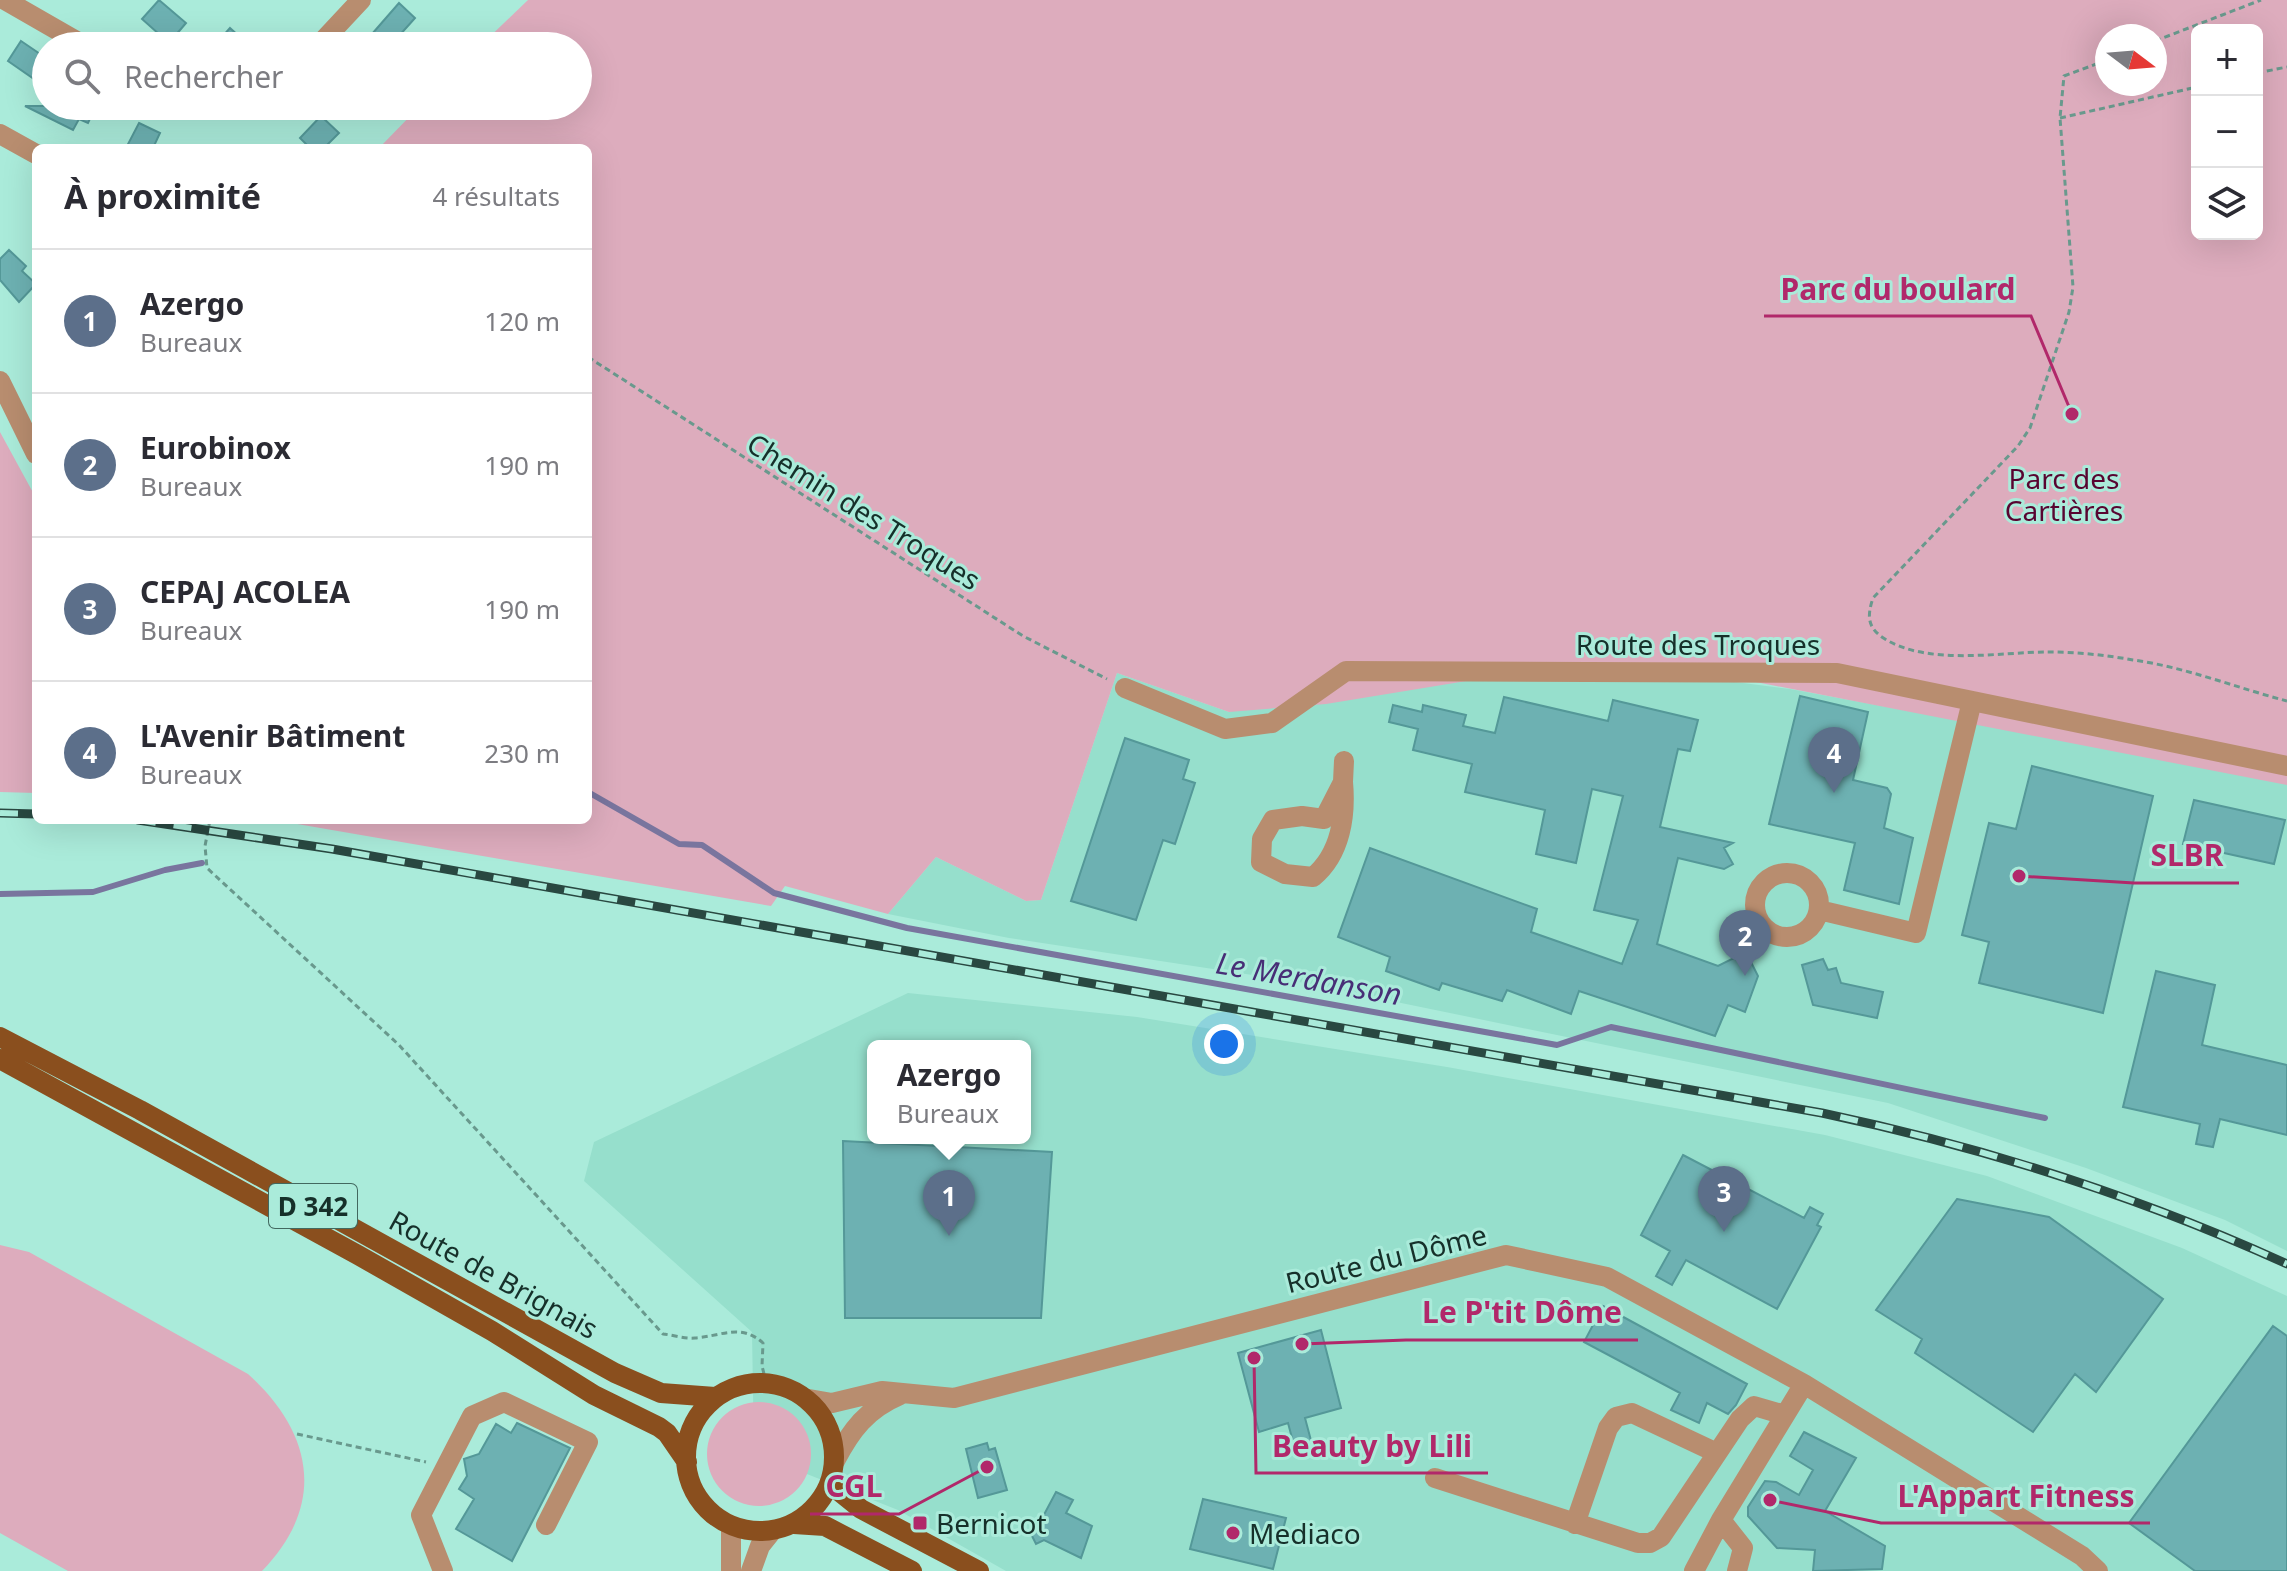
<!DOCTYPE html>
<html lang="fr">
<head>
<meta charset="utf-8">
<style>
	body { margin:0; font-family:"Noto Sans",sans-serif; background:#f2f2f3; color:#2b2b33 }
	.controls { position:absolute; right:24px; top:24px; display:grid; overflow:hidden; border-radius:12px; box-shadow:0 8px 32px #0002 }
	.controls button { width:72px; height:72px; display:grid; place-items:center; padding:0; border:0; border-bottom:2px solid #e1e1e2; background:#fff; color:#2b2b33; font:40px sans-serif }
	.compass { position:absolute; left:2095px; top:24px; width:72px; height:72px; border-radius:50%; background:#fff; box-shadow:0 8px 32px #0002; rotate:106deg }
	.you { position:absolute; left:1224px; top:1044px; width:28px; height:28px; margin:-20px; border:6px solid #fff; border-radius:50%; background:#1a73e8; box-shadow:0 0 0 12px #1a73e833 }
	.badge { display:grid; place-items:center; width:52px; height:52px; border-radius:50%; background:#db2777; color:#fff; font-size:26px; font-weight:700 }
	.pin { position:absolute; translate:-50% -66px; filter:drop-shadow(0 2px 4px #0008) }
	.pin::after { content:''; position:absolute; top:42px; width:28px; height:24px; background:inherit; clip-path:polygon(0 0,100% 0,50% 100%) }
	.popup { position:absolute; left:867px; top:1040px; width:164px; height:104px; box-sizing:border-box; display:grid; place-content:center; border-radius:12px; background:#fff; filter:drop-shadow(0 2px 6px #0005); font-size:26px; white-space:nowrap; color:#7c7c81 }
	.popup b { font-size:30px; color:#2b2b33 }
	.popup::after { content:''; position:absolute; left:50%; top:100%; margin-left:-16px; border:16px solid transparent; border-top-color:#fff }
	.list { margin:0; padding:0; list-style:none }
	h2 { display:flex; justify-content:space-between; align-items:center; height:104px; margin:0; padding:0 32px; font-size:34px }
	h2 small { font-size:26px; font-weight:400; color:#7c7c81 }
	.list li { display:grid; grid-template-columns:52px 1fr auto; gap:24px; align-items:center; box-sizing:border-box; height:144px; padding:0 32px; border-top:2px solid #e1e1e2 }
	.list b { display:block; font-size:30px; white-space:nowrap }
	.list p { margin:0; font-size:26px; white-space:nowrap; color:#7c7c81 }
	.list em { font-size:26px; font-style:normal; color:#7c7c81 }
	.icon { flex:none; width:44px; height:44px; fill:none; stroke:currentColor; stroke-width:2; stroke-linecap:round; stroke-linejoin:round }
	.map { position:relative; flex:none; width:2287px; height:1571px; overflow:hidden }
	.search { position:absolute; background:#fff; box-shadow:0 8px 32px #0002; left:32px; top:32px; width:560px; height:88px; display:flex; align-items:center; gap:20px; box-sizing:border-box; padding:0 28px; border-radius:44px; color:#7c7c81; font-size:30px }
	.panel { position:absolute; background:#fff; box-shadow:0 8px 32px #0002; left:32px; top:144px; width:560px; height:680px; border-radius:12px }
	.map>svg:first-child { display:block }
	.built { fill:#96dfcc; fill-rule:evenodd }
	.green { fill:#ddacbd; fill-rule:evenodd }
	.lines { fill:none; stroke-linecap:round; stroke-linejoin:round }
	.stream { stroke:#79759e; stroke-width:6 }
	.building { fill:#6db1b2; stroke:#549898; stroke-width:2 }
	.path { stroke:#69998d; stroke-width:3; stroke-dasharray:6 4; stroke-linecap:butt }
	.minor { stroke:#b88d6f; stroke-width:20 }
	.major { stroke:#8a4f1e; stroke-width:20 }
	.rail-casing { stroke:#294841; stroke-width:9 }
	.rail { stroke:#aaebda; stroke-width:6; stroke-dasharray:18; stroke-linecap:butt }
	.poi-dot { fill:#b1286a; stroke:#aaebda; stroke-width:3 }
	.labels { text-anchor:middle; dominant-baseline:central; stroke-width:6; stroke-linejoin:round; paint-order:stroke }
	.shield { fill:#aaebda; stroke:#42685f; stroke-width:2 }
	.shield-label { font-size:26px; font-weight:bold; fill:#16302a }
	.park-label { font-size:28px; fill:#580430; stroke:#aaebda }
	.street-label { font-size:28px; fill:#16302a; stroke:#aaebda }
	.poi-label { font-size:28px; fill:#16302a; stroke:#aaebda; text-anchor:start }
	.water-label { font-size:30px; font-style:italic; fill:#472e76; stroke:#aaebda }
	.leader { fill:none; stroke:#b1286a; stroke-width:3 }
	.callout-dot { fill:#b1286a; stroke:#aaebda; stroke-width:3 }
	.callout-label { font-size:30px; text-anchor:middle; font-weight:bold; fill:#b1286a; stroke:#aaebda; stroke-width:6; stroke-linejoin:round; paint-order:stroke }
</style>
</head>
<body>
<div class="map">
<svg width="2287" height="1571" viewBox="0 0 2287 1571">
	<rect width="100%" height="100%" fill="#aaebda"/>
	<path class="built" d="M1326,656L1658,672L1790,689L2287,781V1251L2225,1220L2086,1168L1888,1103L1299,982L1009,938L888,914L936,857L1026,901L1041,900L1117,673L1229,712Z
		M908,993L1137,1017L1447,1067L1825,1135L1987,1176L2182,1248L2287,1296V1571H1006L898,1510L754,1453L752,1332L584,1181L594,1142ZM873,1046H1025V1138H873Z"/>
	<path class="green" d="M528,0H2287V785L1694,670L1583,662L1326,704L1229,712L1117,673L1041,900L1026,901L936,857L888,914L785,886L771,906L274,820H588V148H379L420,106H578V46H480ZM2197,30H2257V234H2197ZM2107,36H2155V84H2107Z
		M0,432L36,498V793L0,792Z
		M0,1245L29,1252L248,1374C313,1433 327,1504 262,1571H68L0,1533Z
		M707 1454a52 52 0 1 1 104 0a52 52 0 1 1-104 0Z"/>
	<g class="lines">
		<path class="stream" d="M588,792L679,844L702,845L774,893L907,928L1557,1045L1611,1027L2045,1118
			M0,894L93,892L165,870L202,863"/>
	</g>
	<path class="building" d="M159,0L186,23L169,43L142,19Z
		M399,3L415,18L390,46H386L372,34Z
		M230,28L250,46H214Z
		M21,41L46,58L34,79L8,61Z
		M25,106H96L88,123L79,119L73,130Z
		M321,116L339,133L324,148H310L300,138Z
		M139,123L160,133L153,148H126Z
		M9,250L26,266L22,271L36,284L19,302L0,280V259Z
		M1800,696L1868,712L1853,780L1887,788L1891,794L1884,828L1913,838L1899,904L1844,890L1855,843L1769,824Z
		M1504,697L1608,721L1613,700L1698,720L1690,751L1678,749L1660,827L1733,843L1724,848L1733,864L1724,869L1678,858L1657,944L1718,966L1746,952L1758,976L1745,1012L1728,1005L1715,1036L1579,991L1571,1014L1507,990L1502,1001L1442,983L1439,990L1386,971L1390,957L1338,937L1370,848L1537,909L1531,932L1622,964L1638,920L1594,910L1623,796L1592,789L1576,863L1536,854L1545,810L1465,792L1472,764L1413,750L1418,729L1389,722L1393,705L1422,712L1423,705L1466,715L1463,726L1495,733Z
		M1125,738L1189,760L1183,779L1195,783L1175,844L1163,840L1136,920L1071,901Z
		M2032,766L2153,796L2103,1013L1979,983L1989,942L1962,935L1989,823L2016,829Z
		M2194,800L2285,820L2274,864L2183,844Z
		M1823,959L1828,970L1836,968L1841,983L1883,992L1877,1018L1813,1005L1802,965Z
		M2156,971L2215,985L2202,1045L2287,1065V1135L2220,1119L2213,1147L2196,1144L2200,1124L2123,1107Z
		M843,1141L1052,1152L1041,1318H845Z
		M1683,1155L1804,1218L1810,1207L1823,1214L1817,1225L1821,1227L1777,1309L1686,1260L1672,1285L1656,1276L1670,1251L1641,1235Z
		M1957,1199L2049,1217L2163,1299L2096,1392L2075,1374L2033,1432L1915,1353L1922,1339L1876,1310Z
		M1603,1306L1747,1384L1736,1405L1728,1414L1707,1403L1699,1423L1671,1410L1680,1393L1584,1342Z
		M2273,1326L2287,1336V1571H2195L2129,1523Z
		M1321,1330L1341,1408L1305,1418L1313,1448L1296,1453L1288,1423L1259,1432L1238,1353Z
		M517,1423L570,1448L512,1561L456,1529L474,1499L459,1489L467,1476L464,1459L479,1454L496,1424L511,1433Z
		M1804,1432L1856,1458L1825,1511L1885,1546L1882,1569L1813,1571L1815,1550L1777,1548L1748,1516V1507L1765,1481L1776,1482L1799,1495L1813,1470L1790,1456Z
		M987,1443L989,1450L995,1448L1007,1490L978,1498L966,1449Z
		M1056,1492L1073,1500L1066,1513L1092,1526L1081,1558L1044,1540L1036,1544L1029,1530L1038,1526Z
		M1203,1499L1286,1518L1273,1569L1190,1549Z"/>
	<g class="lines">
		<path class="path" d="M2155,41L2261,0
			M2107,60L2064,76L2060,118L2073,287L2069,312L2030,428L2018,446L1873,598C1867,616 1867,628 1885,639C1929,666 1999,652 2048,652C2076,652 2106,655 2133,660C2185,667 2237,688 2287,701
			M2257,73L2287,67
			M2060,118L2197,87
			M588,357L1023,636L1107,679
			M210,820L205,846L207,868L399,1045L663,1334C673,1335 685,1339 695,1338C722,1336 741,1323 763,1343L762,1366L766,1382
			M297,1434L426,1462"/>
		<path class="minor" d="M5,0L85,46
			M318,46L361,0
			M209,106L239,110L248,106
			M0,134L36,154
			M0,381L36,454
			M1125,688L1225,729L1272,723L1346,671L1837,673L2287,766
			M1343,782C1346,815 1341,854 1313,877L1285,874L1261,862L1262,839L1273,820L1302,816L1324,819L1343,782L1344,761
			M1755 905a32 32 0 1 1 64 0a32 32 0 1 1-64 0Z
			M1819,910L1916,933L1972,701
			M809,1399L832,1403L882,1391L954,1398L1506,1255L1607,1277L1804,1384L2082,1556L2098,1571
			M835,1461C851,1430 867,1409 900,1395
			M1435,1478L1638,1543H1650L1661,1537L1740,1419L1754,1406L1785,1415
			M1721,1520L1743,1548L1737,1571
			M1575,1524L1608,1428L1616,1417L1632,1413L1717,1453
			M443,1571L421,1515L472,1416L504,1402L588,1442L546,1525
			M731,1571V1526
			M751,1571L760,1546L772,1531
			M1694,1571L1721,1520L1804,1384"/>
		<path class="major" d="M0,1037L140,1110L615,1373L661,1393L715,1397
			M0,1059L358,1255L492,1331L594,1395L659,1427L667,1433L687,1462
			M686 1457a74 74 0 1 1 148 0a74 74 0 1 1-148 0Z
			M830,1484L861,1509L979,1571
			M794,1524L825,1526L912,1571"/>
		<g class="rail-casing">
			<path id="rail" d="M0,813L36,814
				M138,820L332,849L1822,1113C1983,1147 2138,1196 2287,1264"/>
		</g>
		<use href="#rail" class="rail"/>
	</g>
	<g class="poi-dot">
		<rect x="912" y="1515" width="16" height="16" rx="4"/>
		<circle cx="1233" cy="1533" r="8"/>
	</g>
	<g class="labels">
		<rect class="shield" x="269" y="1184" width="88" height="44" rx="6"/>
		<g class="shield-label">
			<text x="313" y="1206">D 342</text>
		</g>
		<g class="park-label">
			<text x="2064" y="478">Parc des<tspan x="2064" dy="32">Cartières</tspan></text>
		</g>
		<g class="street-label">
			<text transform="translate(864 511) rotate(32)">Chemin des Troques</text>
			<text x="1698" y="644">Route des Troques</text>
			<text transform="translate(1386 1258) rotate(-14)">Route du Dôme</text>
			<text transform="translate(494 1274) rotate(29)">Route de Brignais</text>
		</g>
		<g class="poi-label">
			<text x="936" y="1523">Bernicot</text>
			<text x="1249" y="1533">Mediaco</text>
		</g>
		<g class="water-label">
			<text transform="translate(1309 978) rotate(10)">Le Merdanson</text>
		</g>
	</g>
	<path class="leader" d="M2072 414L2031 316H1764M2019 876L2134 883H2239M1302 1344L1406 1340H1638M1254 1358L1256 1473H1488M987 1467L899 1514H810M1770 1500L1881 1523H2150"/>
	<g class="callout-dot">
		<circle cx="2072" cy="414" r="8"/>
		<circle cx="2019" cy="876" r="8"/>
		<circle cx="1302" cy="1344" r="8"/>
		<circle cx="1254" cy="1358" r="8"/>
		<circle cx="987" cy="1467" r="8"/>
		<circle cx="1770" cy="1500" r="8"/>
	</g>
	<g class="callout-label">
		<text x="1898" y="300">Parc du boulard</text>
		<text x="2187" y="866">SLBR</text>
		<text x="1522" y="1323">Le P'tit Dôme</text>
		<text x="1372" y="1457">Beauty by Lili</text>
		<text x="854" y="1497">CGL</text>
		<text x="2016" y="1507">L'Appart Fitness</text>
	</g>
</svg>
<div class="controls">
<button>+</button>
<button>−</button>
<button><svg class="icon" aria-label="layers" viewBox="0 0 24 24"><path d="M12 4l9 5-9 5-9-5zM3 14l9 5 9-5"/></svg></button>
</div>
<svg class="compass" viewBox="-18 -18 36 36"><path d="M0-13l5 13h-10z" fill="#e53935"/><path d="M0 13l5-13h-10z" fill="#7c7c81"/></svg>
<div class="you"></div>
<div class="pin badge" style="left:949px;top:1236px;background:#5c6f8a">1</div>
<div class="popup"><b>Azergo</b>Bureaux</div>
<div class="pin badge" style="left:1745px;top:976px;background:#5c6f8a">2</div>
<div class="pin badge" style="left:1724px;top:1232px;background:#5c6f8a">3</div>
<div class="pin badge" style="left:1834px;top:793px;background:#5c6f8a">4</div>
<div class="search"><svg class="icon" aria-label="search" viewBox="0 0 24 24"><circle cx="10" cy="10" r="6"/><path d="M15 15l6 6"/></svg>Rechercher</div>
<section class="panel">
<h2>À proximité<small>4 résultats</small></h2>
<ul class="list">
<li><span class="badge" style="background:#5c6f8a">1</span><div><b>Azergo</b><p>Bureaux</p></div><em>120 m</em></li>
<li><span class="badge" style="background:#5c6f8a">2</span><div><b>Eurobinox</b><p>Bureaux</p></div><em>190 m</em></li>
<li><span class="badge" style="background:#5c6f8a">3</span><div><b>CEPAJ ACOLEA</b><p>Bureaux</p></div><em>190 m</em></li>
<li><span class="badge" style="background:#5c6f8a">4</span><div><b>L'Avenir Bâtiment</b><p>Bureaux</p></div><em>230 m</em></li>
</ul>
</section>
</div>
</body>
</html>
